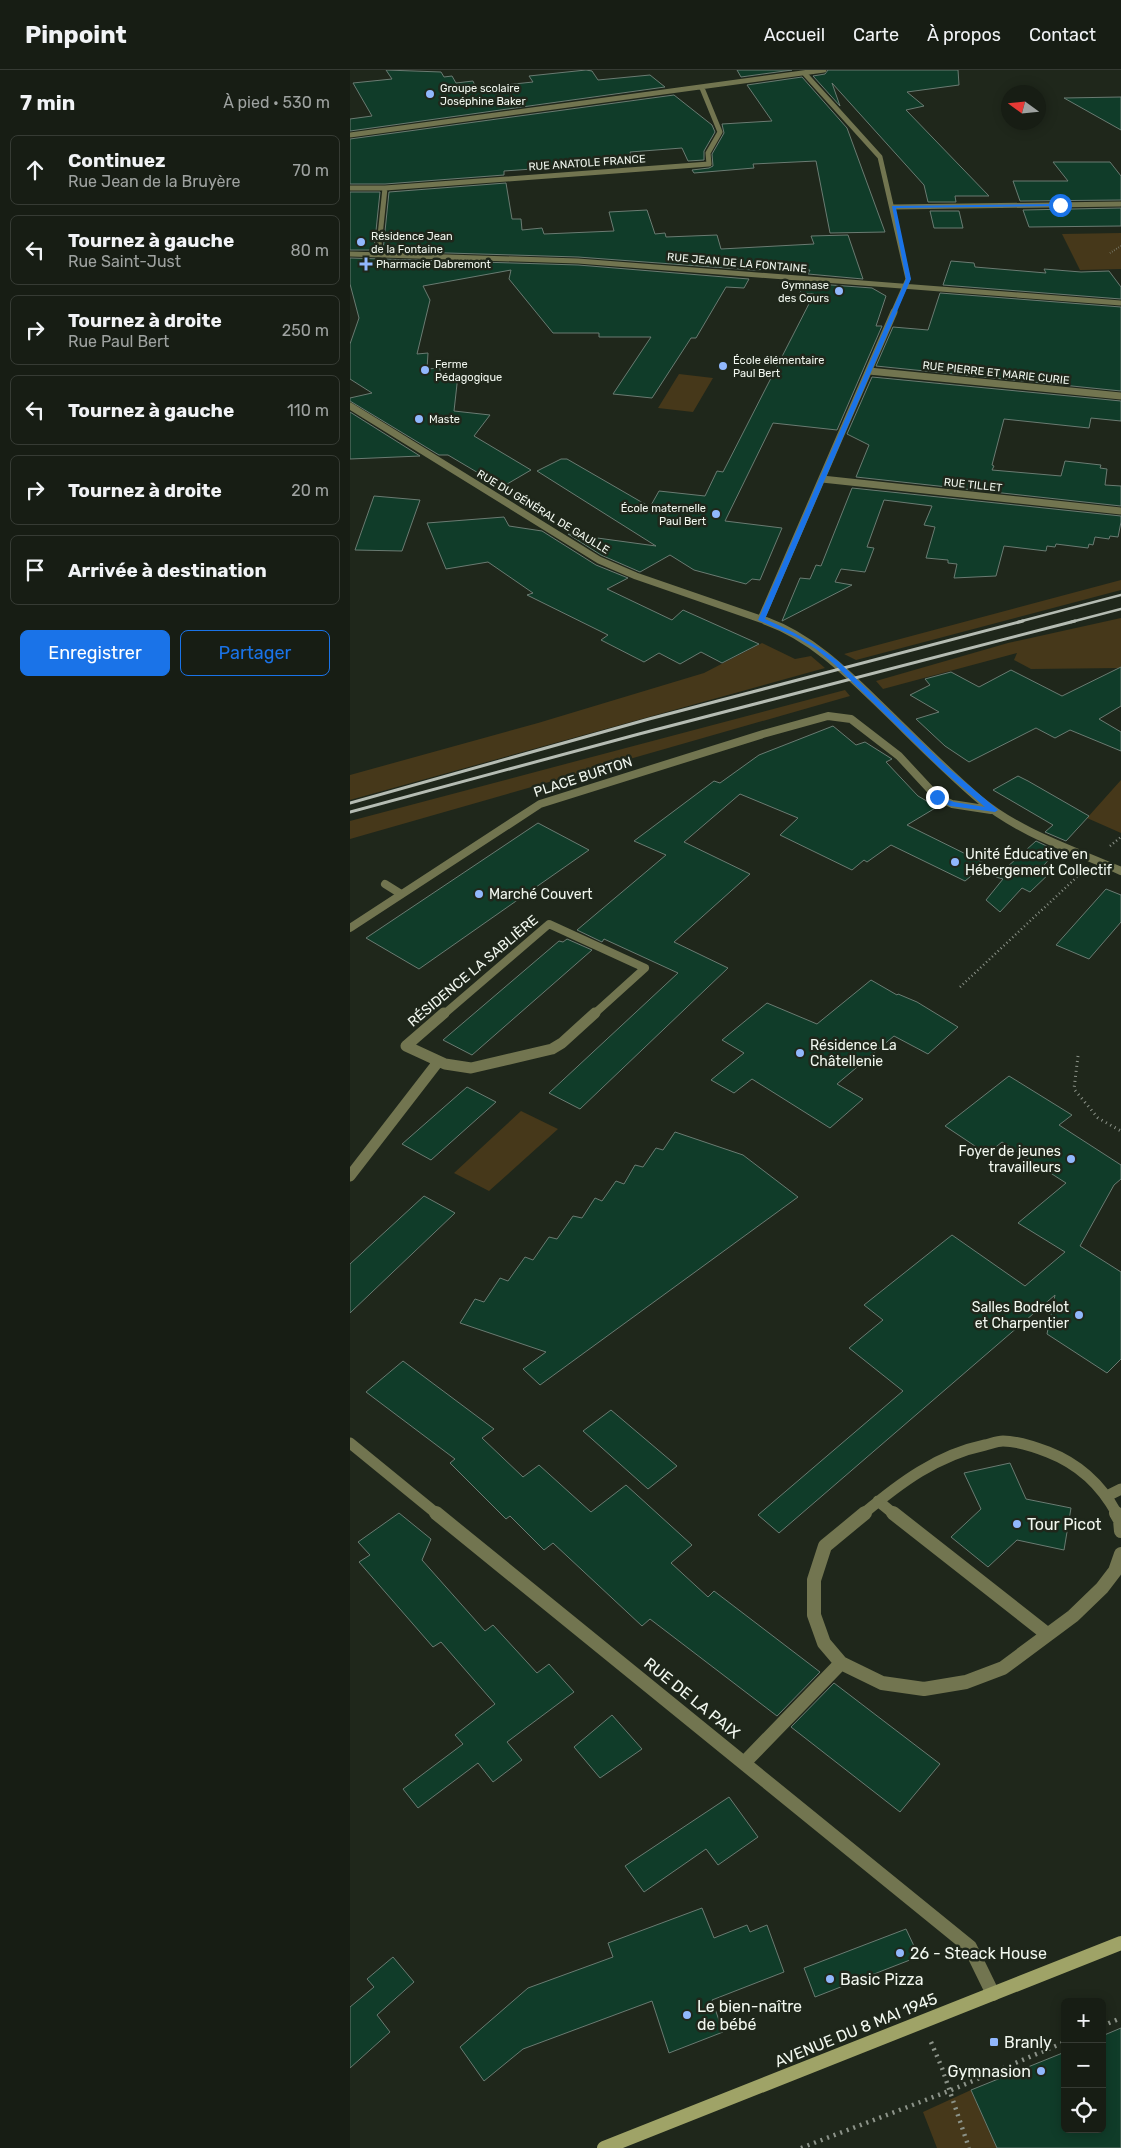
<!DOCTYPE html>
<html lang="fr">
<head>
<meta charset="utf-8">
<style>
	body { margin:0; font-family:Rubik,sans-serif; background:#242a22; color:#f1f3f6 }
	.controls { position:absolute; right:15px; bottom:15px; display:grid; overflow:hidden; border-radius:8px; box-shadow:0 2px 12px #0003 }
	.controls button { width:45px; height:45px; display:grid; place-items:center; padding:0; border:0; border-bottom:1px solid #363b34; background:#171d14; color:#f1f3f6; font:25px sans-serif }
	.compass { position:absolute; left:651px; top:15px; width:45px; height:45px; border-radius:50%; background:#171d14; box-shadow:0 2px 12px #0003; rotate:285deg }
	.stop { position:absolute; width:15px; height:15px; margin:-11px; border:4px solid #1a73e8; border-radius:50%; background:#fff }
	.stop.end { background:#1a73e8; border-color:#fff; box-shadow:0 1px 5px #0008 }
	.list { margin:0; padding:0; list-style:none }
	h2 { display:flex; justify-content:space-between; align-items:center; height:65px; margin:0; padding:0 20px; font-size:21px }
	h2 small { font-size:16px; font-weight:400; color:#9ea2a0 }
	.list li { display:grid; grid-template-columns:32px 1fr auto; gap:15px; align-items:center; box-sizing:border-box; height:70px; margin:0 10px 10px; padding:0 10px; border:1px solid #363b34; border-radius:8px }
	.list b { display:block; font-size:19px; white-space:nowrap }
	.list p { margin:0; font-size:16px; white-space:nowrap; color:#9ea2a0 }
	.list em { font-size:16px; font-style:normal; color:#9ea2a0 }
	.actions { display:flex; gap:10px; padding:15px 20px }
	.actions a { flex:1; padding:11px 0; border:1px solid #1a73e8; border-radius:8px; text-align:center; font-size:18px; color:#1a73e8 }
	.actions .main { background:#1a73e8; color:#fff }
	.icon { flex:none; width:28px; height:28px; fill:none; stroke:currentColor; stroke-width:2; stroke-linecap:round; stroke-linejoin:round }
	.map { position:relative; flex:none; width:771px; height:2078px; overflow:hidden }
	header { display:flex; align-items:center; gap:30px; box-sizing:border-box; height:70px; padding:0 25px; background:#171d14; border-bottom:1px solid #363b34 }
	header strong { font-size:24px }
	nav { display:flex; gap:28px; margin-inline-start:auto; font-size:18px }
	main { display:flex }
	aside { flex:1; background:#171d14 }
	.map>svg:first-child { display:block }
	.green { fill:#46381a }
	.building { fill:#103c29; stroke:#6a7b72 }
	.lines { fill:none; stroke-linecap:round; stroke-linejoin:round }
	.path-far3 { stroke:#8c9389; stroke-width:2; stroke-dasharray:0.5 2; stroke-linecap:butt }
	.path-far2 { stroke:#8c9389; stroke-width:2.5; stroke-dasharray:1 3; stroke-linecap:butt }
	.path-far1 { stroke:#8c9389; stroke-width:3; stroke-dasharray:1 4; stroke-linecap:butt }
	.path { stroke:#8c9389; stroke-width:4.5; stroke-dasharray:2 5; stroke-linecap:butt }
	.lane { stroke:#727550; stroke-width:8 }
	.street-far4 { stroke:#727550; stroke-width:5 }
	.street-far3 { stroke:#727550; stroke-width:7 }
	.street-far2 { stroke:#727550; stroke-width:8 }
	.street-far1 { stroke:#727550; stroke-width:11 }
	.street { stroke:#727550; stroke-width:14 }
	.secondary { stroke:#9fa367; stroke-width:14 }
	.rail-far1 { stroke:#b5bcb3; stroke-width:2.5 }
	.rail { stroke:#b5bcb3; stroke-width:3 }
	.route { fill:#1a73e8 }
	.poi-dot { fill:#91b8fd; stroke:#1f271b; stroke-width:2 }
	.labels { text-anchor:middle; dominant-baseline:central; stroke-width:5; stroke-linejoin:round; paint-order:stroke }
	.far-poi-label { font-size:11px; fill:#f1f7ef; stroke:#1f271b; text-anchor:start }
	.far-street-label { font-size:11px; fill:#f1f7ef; stroke:#1f271b }
	.street-label { font-size:14px; fill:#f1f7ef; stroke:#1f271b }
	.poi-label { font-size:14px; fill:#f1f7ef; stroke:#1f271b; text-anchor:start }
	.near-poi-label { font-size:16px; fill:#f1f7ef; stroke:#1f271b; text-anchor:start }
	.near-street-label { font-size:16px; fill:#f1f7ef; stroke:#1f271b }
</style>
</head>
<body>
<header>
<strong>Pinpoint</strong>
<nav><a>Accueil</a><a>Carte</a><a>À propos</a><a>Contact</a></nav>
</header>
<main>
<aside>
<h2>7 min<small>À pied · 530 m</small></h2>
<ul class="list">
<li><svg class="icon" aria-label="ahead" viewBox="0 0 24 24"><path d="M12 20V5M6 11l6-6 6 6"/></svg><div><b>Continuez</b><p>Rue Jean de la Bruyère</p></div><em>70 m</em></li>
<li><svg class="icon" aria-label="left" viewBox="0 0 24 24"><path d="M17 20v-9H6M10 6l-5 5 5 5"/></svg><div><b>Tournez à gauche</b><p>Rue Saint-Just</p></div><em>80 m</em></li>
<li><svg class="icon" aria-label="right" viewBox="0 0 24 24"><path d="M7 20v-9h11M14 6l5 5-5 5"/></svg><div><b>Tournez à droite</b><p>Rue Paul Bert</p></div><em>250 m</em></li>
<li><svg class="icon" aria-label="left" viewBox="0 0 24 24"><path d="M17 20v-9H6M10 6l-5 5 5 5"/></svg><div><b>Tournez à gauche</b></div><em>110 m</em></li>
<li><svg class="icon" aria-label="right" viewBox="0 0 24 24"><path d="M7 20v-9h11M14 6l5 5-5 5"/></svg><div><b>Tournez à droite</b></div><em>20 m</em></li>
<li><svg class="icon" aria-label="arrive" viewBox="0 0 24 24"><path d="M6 21V4h12l-3 4 3 4H6"/></svg><div><b>Arrivée à destination</b></div></li>
</ul>
<div class="actions"><a class="main">Enregistrer</a><a>Partager</a></div>
</aside>
<div class="map">
<svg width="771" height="2078" viewBox="0 0 771 2078">
	<rect width="100%" height="100%" fill="#1f271b"/>
	<path class="green" d="M771,163V199L730,200L712,164Z
		M329,304L363,308L343,342L308,338Z
		M771,510V520L506,590L494,584Z
		M771,548V598L681,599L664,590L667,583L533,619L526,611L658,573Z
		M412,573L445,589L461,586L475,598L0,730V705L188,653L354,603Z
		M495,620L500,626L0,769V751Z
		M771,710V763L737,748Z
		M171,1041L208,1059L139,1121L104,1103Z
		M621,2020L647,2078H587L573,2042Z"/>
	<path class="building" d="M36,0L91,2L94,7L102,6L106,13L123,11L126,18L183,12L179,6L236,0L242,1L248,10L300,5L315,17L0,61V49L22,46L3,13L42,9Z
		M387,0H442L391,7Z
		M478,0H608L609,15L557,22L574,36L556,40L639,126H605L606,132H578L574,115L482,13L490,36L463,6L475,4Z
		M452,7L497,58L535,162L480,163L466,91L403,94L404,98L344,103L342,100L359,98L363,96L362,84L374,63L372,54L422,51L397,15Z
		M324,25L362,55L365,62L354,81V90L338,91L332,78L280,82L283,92L154,101V105L35,114H0V69Z
		M771,27V60L714,28Z
		M703,92H760L771,106V130L670,131L663,111H718Z
		M156,113L162,149H171L172,160L192,158L194,164L264,161L259,142L297,140L305,164L315,163L316,167L367,165L371,179L464,174L461,166L498,165L513,209L458,204L460,200H437L436,198L403,200L228,187L33,181L39,122Z
		M0,122H30L24,180H0Z
		M771,138V156L679,157L673,140Z
		M580,141H609L613,158H584Z
		M0,188L228,195L399,209L394,218L376,217L346,268H341L302,328L263,324L301,267H249V263H203L159,209L161,200L73,216L80,230L67,284L78,283L77,299L90,298V306L108,305L104,341L140,345L124,366L181,400L152,417L98,385H89L0,331V328L22,323L0,309V274L9,248L0,214Z
		M601,191L624,193L625,197L696,203L694,199L731,202L759,201L771,217V229L593,215Z
		M454,213L522,218L536,226L526,256H532L487,360L423,353L375,451L432,458L410,510L402,509L396,514L344,500L320,485L290,502L251,485L218,464L306,476L187,401L211,389H217L300,437L309,421L355,426L367,401L373,402L464,224L450,223Z
		M590,223L771,237V321L526,296L543,257L578,260Z
		M522,307L771,331V351L741,348L739,358L654,349L642,395L644,396L642,400L711,406L715,391L751,395L750,398L757,399L755,415L771,416V436L506,407L519,375L497,364Z
		M0,342L70,386L0,389Z
		M502,418L771,446V452L768,467L760,466L759,469L745,467L743,475L739,474L738,478L706,474L705,477L697,476L696,481L654,476L646,506L604,508L607,494L598,493V490L576,488L585,457L574,455L582,436L534,430L517,477L524,478L515,502L491,499L485,512L502,515L432,551L450,508L460,509L466,495L471,496Z
		M24,426L70,430L52,481L5,480Z
		M154,447L159,456L192,461L246,495L278,508L257,519L322,550L333,540L409,574L372,593L351,582L330,594L309,583L294,592L251,570L258,565L177,525L183,523L138,492L96,499L77,453Z
		M771,597V636L749,649L771,662V681L720,660L705,668L686,658L619,692L595,676L566,649L589,642L560,625L580,615L575,609L601,602L629,617L661,600L712,626Z
		M483,656L506,675L515,672L542,689L536,692L568,726L587,737L557,755L636,794L615,811L541,775L517,792L514,790L502,800L430,765L448,748L390,724L334,772L400,804L324,872L378,898L230,1039L199,1023L328,903L254,869L252,872L227,860L316,785L284,771L364,711L370,713L409,685Z
		M668,706L678,711L739,746L716,771L695,762L703,755L643,720Z
		M188,753L239,780L69,899L16,868Z
		M686,771L707,781L693,796L703,800L680,822L672,818L650,842L636,830L653,809L646,807Z
		M756,819L771,825V852L739,889L706,875Z
		M217,869L242,880L122,985L93,970L209,871L213,872Z
		M521,910L547,925L548,924L567,932L608,957L578,984L544,966L487,1014L513,1029L480,1058L402,1009L384,1023L361,1010L394,983L372,970L417,933L467,954Z
		M659,1006L722,1045L709,1055L771,1095V1109L764,1115L730,1176L771,1202V1289L757,1303L697,1264L705,1225L429,1463L408,1445L553,1321L499,1278L533,1250L514,1235L602,1165L675,1216L715,1182L668,1153L716,1113L652,1072L637,1084L595,1056Z
		M117,1017L146,1032L81,1090L52,1074Z
		M325,1062L393,1085L448,1127L190,1315L173,1299L196,1282L110,1253L125,1229L134,1232L150,1208L158,1211L175,1187L183,1190L199,1167L207,1169L223,1146L232,1148L245,1128L252,1131L266,1111L274,1114L285,1095L293,1097L306,1078L313,1080Z
		M74,1126L105,1143L0,1243V1194Z
		M53,1291L144,1359L132,1368L173,1407L189,1395L241,1442L276,1415L342,1475L321,1493L358,1527L364,1521L470,1602L427,1646L300,1549L292,1556L203,1473L194,1480L160,1446L156,1449L100,1393L105,1389L16,1322Z
		M261,1340L327,1396L298,1419L233,1361Z
		M660,1393L676,1429L721,1438L714,1480L667,1470L638,1497L601,1467L631,1439L614,1403Z
		M49,1443L81,1469L72,1490L135,1561L143,1555L187,1603L199,1594L224,1622L157,1672L172,1690L143,1712L128,1693L68,1738L53,1719L113,1674L105,1665L145,1634L91,1572L83,1577L9,1492L20,1485L8,1472Z
		M484,1613L590,1694L550,1742L441,1657Z
		M262,1645L292,1679L250,1708L224,1677Z
		M379,1727L408,1767L368,1795L356,1779L294,1822L275,1796Z
		M352,1838L364,1868L397,1855L400,1862L417,1855L434,1902L362,1930L373,1962L319,1983L302,1931L173,1979L134,2011L110,1977L178,1918L263,1887L258,1873Z
		M556,1859L564,1876L565,1888L465,1927L454,1898Z
		M43,1887L64,1912L27,1945L40,1962L0,1998V1937L24,1917L17,1909Z
		M771,1958V2078H647L621,2020L715,1982V2059H752V1966Z"/>
	<g class="lines">
		<path class="path-far3" d="M760,183L771,176"/>
		<path class="path-far2" d="M760,776L771,767
			M610,917L730,804"/>
		<path class="path-far1" d="M728,986L724,1019L748,1048L771,1061"/>
		<path class="path" d="M752,1956L771,1948
			M581,1972L592,1998L619,2078
			M451,2078L599,2021L715,1972"/>
		<path class="lane" d="M35,814L51,824"/>
		<path class="street-far4" d="M455,4L530,87L558,209L543,243
			M0,65L474,0
			M0,118H35L28,185
			M35,118L359,94L358,83L370,62L352,18
			M543,137L771,134
			M0,184L228,191L771,233"/>
		<path class="street-far3" d="M519,301L771,326
			M0,336L249,490L286,506L419,552
			M472,409L771,441
			M411,549L544,242"/>
		<path class="street-far2" d="M416,551C463,568 498,604 533,638C565,669 596,701 629,729C669,763 724,780 771,801
			M0,858L190,734L413,664L478,646L501,649L549,686L587,727L602,734L641,740
			M93,945L199,854L295,898L243,945"/>
		<path class="street-far1" d="M94,943L56,976L95,994L121,998L202,979L212,973L245,943
			M0,1106L88,992
			M0,1373L87,1444
			M757,1426L771,1419
			M528,1431L544,1444
			M513,1444C550,1413 587,1385 635,1375C640,1374 647,1371 653,1371C667,1371 685,1377 698,1382C729,1394 751,1414 767,1444"/>
		<path class="street" d="M86,1443L620,1877L643,1924
			M515,1443L475,1476L464,1510V1545L474,1573L491,1593L532,1613L574,1619L616,1612L653,1598L723,1546L752,1518L765,1501L771,1484
			M543,1443L697,1564
			M766,1443L770,1450L771,1461
			M394,1693L491,1593"/>
		<path class="secondary" d="M254,2078L771,1873"/>
		<path class="rail-far1" d="M668,552L771,525
			M721,552L771,539"/>
		<path class="rail" d="M0,733L299,649L673,551
			M0,742L289,664L725,551"/>
	</g>
	<path class="route" d="M710,134L712,136L546,138L561,209L415,549C442,561 465,573 489,592L597,697L648,740L645,742L600,736L583,727L587,725L604,732L635,737L592,700L484,594L466,579L446,567L408,550L556,209L542,136Z"/>
	<g class="poi-dot">
		<circle cx="80" cy="24" r="5"/>
		<circle cx="11" cy="172" r="5"/>
		<path d="M13.5 186.5h5v5h5v5h-5v5h-5v-5h-5v-5h5z"/>
		<circle cx="489" cy="221" r="5"/>
		<circle cx="373" cy="296" r="5"/>
		<circle cx="75" cy="300" r="5"/>
		<circle cx="69" cy="349" r="5"/>
		<circle cx="366" cy="444" r="5"/>
		<circle cx="605" cy="792" r="5"/>
		<circle cx="129" cy="824" r="5"/>
		<circle cx="450" cy="983" r="5"/>
		<circle cx="721" cy="1089" r="5"/>
		<circle cx="729" cy="1245" r="5"/>
		<circle cx="667" cy="1454" r="5"/>
		<circle cx="550" cy="1883" r="5"/>
		<circle cx="480" cy="1909" r="5"/>
		<circle cx="337" cy="1945" r="5"/>
		<rect x="639" y="1967" width="10" height="10" rx="2.5"/>
		<circle cx="691" cy="2001" r="5"/>
	</g>
	<g class="labels">
		<g class="far-poi-label">
			<text x="90" y="18">Groupe scolaire<tspan x="90" dy="13">Joséphine Baker</tspan></text>
			<text x="21" y="166">Résidence Jean<tspan x="21" dy="13">de la Fontaine</tspan></text>
			<text x="26" y="194">Pharmacie Dabremont</text>
			<text x="479" y="215" text-anchor="end">Gymnase<tspan x="479" dy="13">des Cours</tspan></text>
			<text x="383" y="290">École élémentaire<tspan x="383" dy="13">Paul Bert</tspan></text>
			<text x="85" y="294">Ferme<tspan x="85" dy="13">Pédagogique</tspan></text>
			<text x="79" y="349">Maste</text>
			<text x="356" y="438" text-anchor="end">École maternelle<tspan x="356" dy="13">Paul Bert</tspan></text>
		</g>
		<g class="far-street-label">
			<text transform="translate(237 93) rotate(-4)">RUE ANATOLE FRANCE</text>
			<text transform="translate(387 193) rotate(5)">RUE JEAN DE LA FONTAINE</text>
			<text transform="translate(646 303) rotate(6)">RUE PIERRE ET MARIE CURIE</text>
			<text transform="translate(623 415) rotate(6)">RUE TILLET</text>
			<text transform="translate(193 442) rotate(31)">RUE DU GÉNÉRAL DE GAULLE</text>
		</g>
		<g class="street-label">
			<text transform="translate(233 707) rotate(-18)">PLACE BURTON</text>
			<text transform="translate(123 901) rotate(-40)">RÉSIDENCE LA SABLIÈRE</text>
		</g>
		<g class="poi-label">
			<text x="615" y="784">Unité Éducative en<tspan x="615" dy="16">Hébergement Collectif</tspan></text>
			<text x="139" y="824">Marché Couvert</text>
			<text x="460" y="975">Résidence La<tspan x="460" dy="16">Châtellenie</tspan></text>
			<text x="711" y="1081" text-anchor="end">Foyer de jeunes<tspan x="711" dy="16">travailleurs</tspan></text>
			<text x="719" y="1237" text-anchor="end">Salles Bodrelot<tspan x="719" dy="16">et Charpentier</tspan></text>
		</g>
		<g class="near-poi-label">
			<text x="677" y="1454">Tour Picot</text>
			<text x="560" y="1883">26 - Steack House</text>
			<text x="490" y="1909">Basic Pizza</text>
			<text x="347" y="1936">Le bien-naître<tspan x="347" dy="18">de bébé</tspan></text>
			<text x="654" y="1972">Branly</text>
			<text x="681" y="2001" text-anchor="end">Gymnasion</text>
		</g>
		<g class="near-street-label">
			<text transform="translate(342 1628) rotate(39)">RUE DE LA PAIX</text>
			<text transform="translate(506 1960) rotate(-22)">AVENUE DU 8 MAI 1945</text>
		</g>
	</g>
</svg>
<div class="controls">
<button>+</button>
<button>−</button>
<button><svg class="icon" aria-label="locate" viewBox="0 0 24 24"><circle cx="12" cy="12" r="6"/><path d="M12 2v4M12 18v4M2 12h4M18 12h4"/></svg></button>
</div>
<svg class="compass" viewBox="-18 -18 36 36"><path d="M0-13l5 13h-10z" fill="#e53935"/><path d="M0 13l5-13h-10z" fill="#9ea2a0"/></svg>
<div class="stop" style="left:710px;top:135px"></div>
<div class="stop end" style="left:587px;top:727px"></div>
</div>
</main>
</body>
</html>
